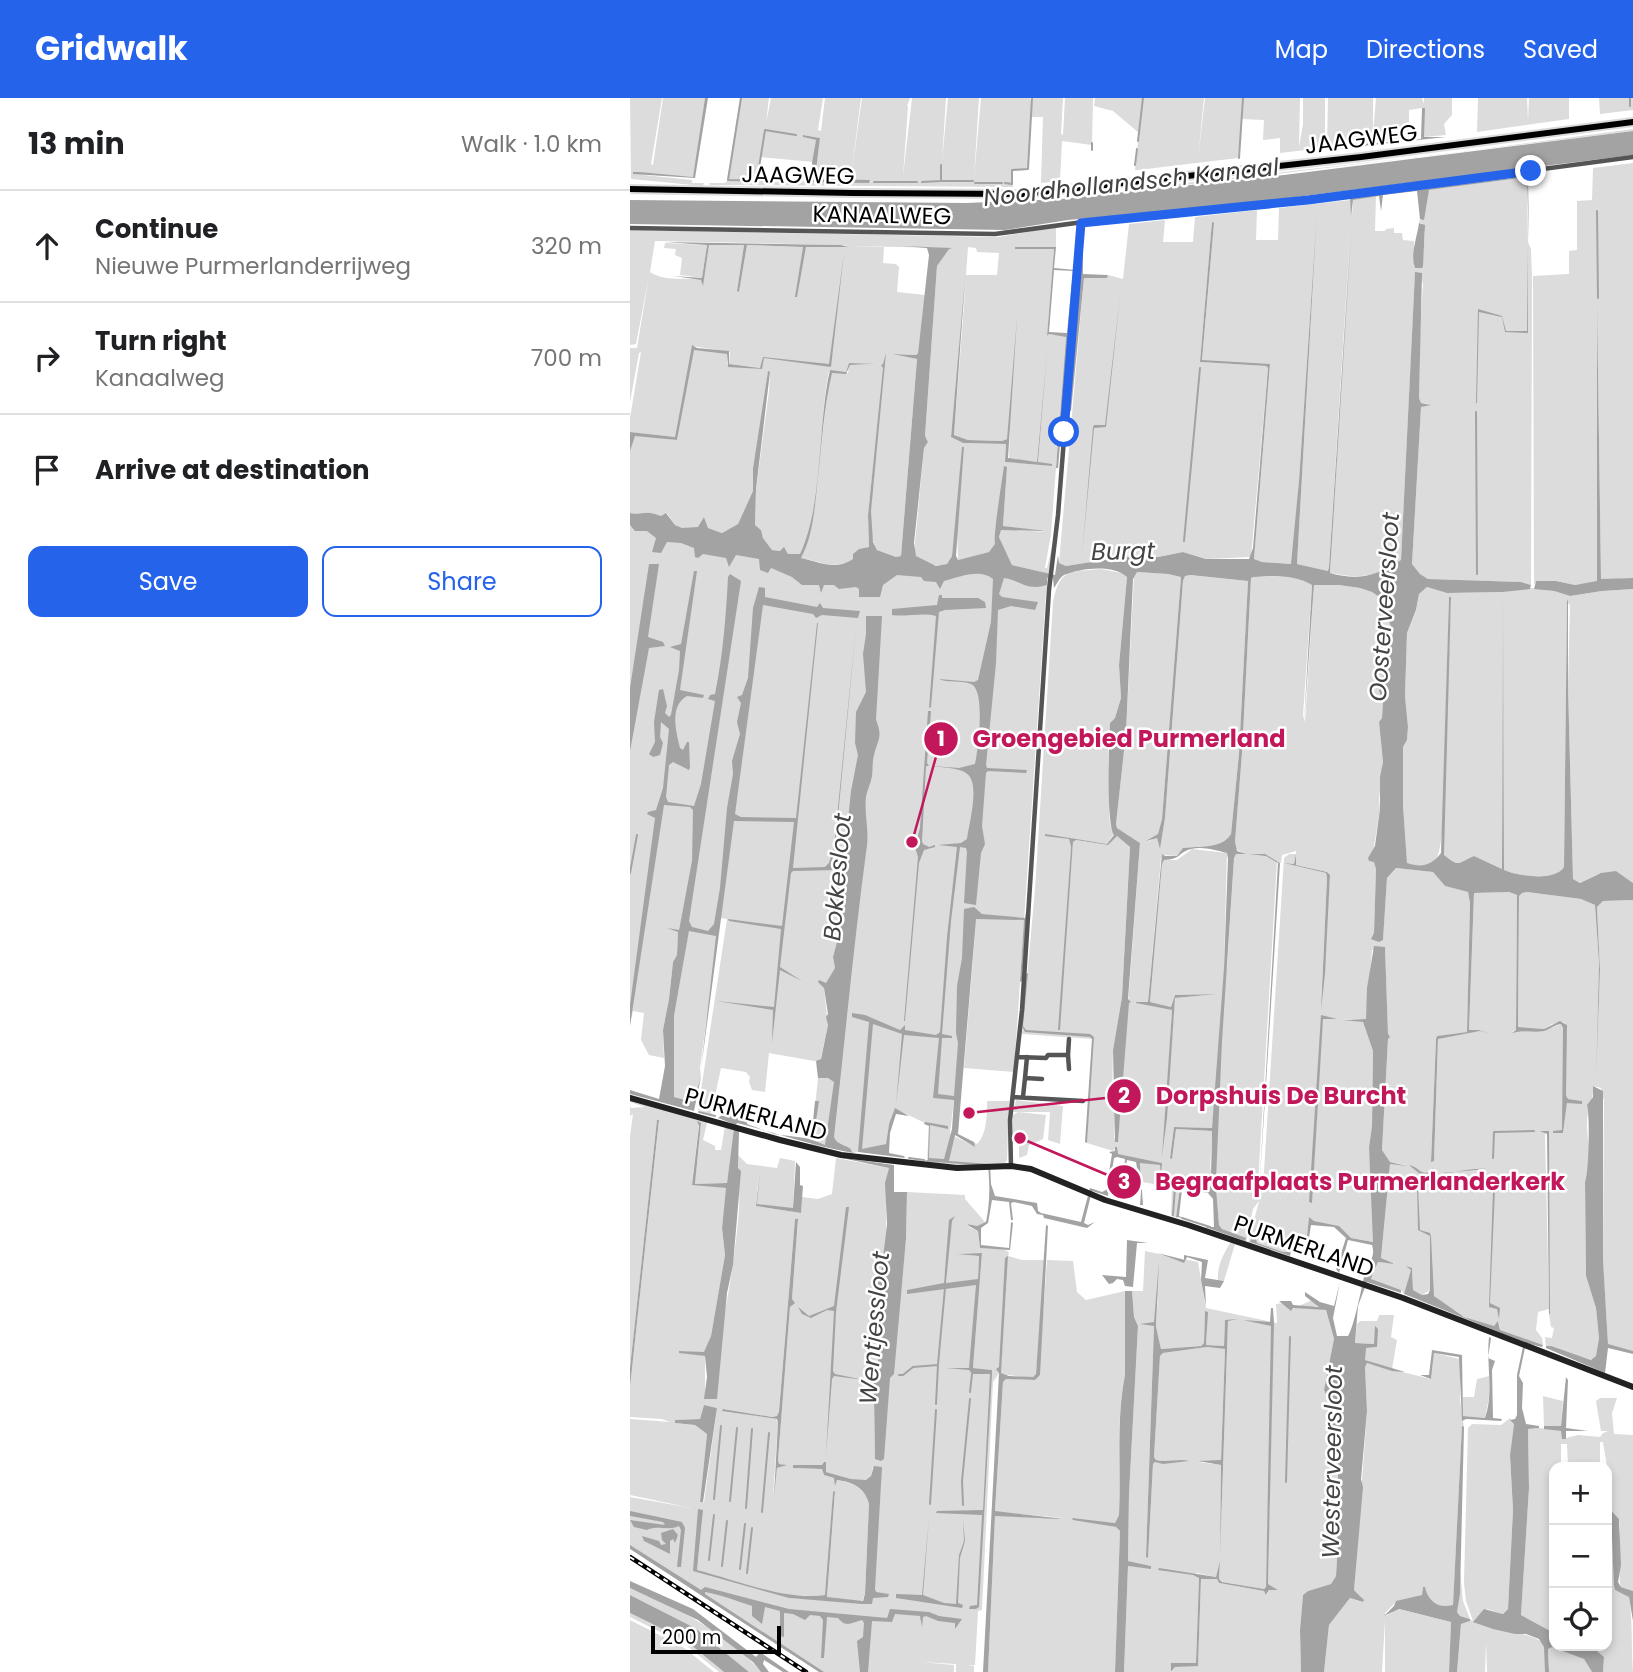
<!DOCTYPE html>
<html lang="en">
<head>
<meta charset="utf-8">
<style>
	body { margin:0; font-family:Poppins,sans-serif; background:#f2f2f2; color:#202124 }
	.controls { position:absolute; right:21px; bottom:21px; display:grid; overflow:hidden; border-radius:14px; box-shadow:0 4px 10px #0003 }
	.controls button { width:63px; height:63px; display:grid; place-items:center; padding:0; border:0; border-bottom:2px solid #e0e0e0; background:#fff; color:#202124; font:35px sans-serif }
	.scale { position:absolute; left:21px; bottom:18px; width:130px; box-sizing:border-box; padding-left:7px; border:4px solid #000; border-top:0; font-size:19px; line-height:24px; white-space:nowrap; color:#000; -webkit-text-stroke:5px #fff; paint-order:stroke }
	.stop { position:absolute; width:21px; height:21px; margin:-16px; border:5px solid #2563eb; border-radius:50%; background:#fff }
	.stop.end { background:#2563eb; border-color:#fff; box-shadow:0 2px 7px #0008 }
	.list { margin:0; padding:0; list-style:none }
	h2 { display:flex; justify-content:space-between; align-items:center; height:91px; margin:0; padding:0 28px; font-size:30px }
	h2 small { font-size:23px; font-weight:400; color:#757577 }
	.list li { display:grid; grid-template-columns:46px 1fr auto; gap:21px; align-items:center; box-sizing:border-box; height:112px; padding:0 28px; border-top:2px solid #e0e0e0 }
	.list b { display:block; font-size:26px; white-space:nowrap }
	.list p { margin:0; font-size:23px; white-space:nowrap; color:#757577 }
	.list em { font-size:23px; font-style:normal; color:#757577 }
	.actions { display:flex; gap:14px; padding:21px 28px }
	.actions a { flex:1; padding:16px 0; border:2px solid #2563eb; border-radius:14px; text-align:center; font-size:24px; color:#2563eb }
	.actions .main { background:#2563eb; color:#fff }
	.icon { flex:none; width:38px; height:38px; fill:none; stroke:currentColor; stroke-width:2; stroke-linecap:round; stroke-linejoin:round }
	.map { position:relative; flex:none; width:1003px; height:1574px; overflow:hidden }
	header { display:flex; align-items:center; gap:42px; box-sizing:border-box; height:98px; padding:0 35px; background:#2563eb; color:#fff }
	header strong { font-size:33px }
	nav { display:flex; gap:38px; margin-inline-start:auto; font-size:24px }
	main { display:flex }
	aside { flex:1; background:#fff }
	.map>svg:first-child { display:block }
	.green { fill:#dcdcdc; fill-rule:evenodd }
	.water { fill:#a3a3a3; fill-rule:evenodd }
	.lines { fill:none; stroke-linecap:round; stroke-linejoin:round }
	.stream { stroke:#a3a3a3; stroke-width:2 }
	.primary-casing { stroke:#dbdbdb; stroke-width:10 }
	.street { stroke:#555; stroke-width:4.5 }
	.secondary { stroke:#222; stroke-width:6 }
	.primary { stroke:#000; stroke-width:6 }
	.rail-casing { stroke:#000; stroke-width:4.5 }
	.rail { stroke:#fff; stroke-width:2; stroke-dasharray:5; stroke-linecap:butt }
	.route { stroke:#2563eb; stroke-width:9 }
	.labels { text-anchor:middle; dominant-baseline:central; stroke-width:5; stroke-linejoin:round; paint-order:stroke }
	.street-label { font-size:23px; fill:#000; stroke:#fff }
	.water-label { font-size:24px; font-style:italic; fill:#444; stroke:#fff }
	.leader { fill:none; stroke:#c2185b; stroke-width:2.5 }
	.callout-dot { fill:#c2185b; stroke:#fff; stroke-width:2.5 }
	.mark-label { font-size:21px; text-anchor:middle; font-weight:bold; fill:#fff }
	.callout-label { font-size:24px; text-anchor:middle; font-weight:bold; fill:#c2185b; stroke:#fff; stroke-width:5; stroke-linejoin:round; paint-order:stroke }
</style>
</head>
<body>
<header>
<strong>Gridwalk</strong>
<nav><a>Map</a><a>Directions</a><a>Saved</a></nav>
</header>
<main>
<aside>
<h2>13 min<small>Walk · 1.0 km</small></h2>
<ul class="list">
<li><svg class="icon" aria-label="ahead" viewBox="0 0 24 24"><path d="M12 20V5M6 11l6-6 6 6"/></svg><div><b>Continue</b><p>Nieuwe Purmerlanderrijweg</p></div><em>320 m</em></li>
<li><svg class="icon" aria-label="right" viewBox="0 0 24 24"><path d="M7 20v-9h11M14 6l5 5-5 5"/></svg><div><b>Turn right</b><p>Kanaalweg</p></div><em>700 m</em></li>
<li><svg class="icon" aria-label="arrive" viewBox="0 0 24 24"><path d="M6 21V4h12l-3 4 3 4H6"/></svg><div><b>Arrive at destination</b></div></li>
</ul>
<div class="actions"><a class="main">Save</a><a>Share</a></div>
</aside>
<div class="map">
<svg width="1003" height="1574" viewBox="0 0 1003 1574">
	<rect width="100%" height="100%" fill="#fff"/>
	<path class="green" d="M0,0H32L21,66L23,67L33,0H75L64,79L4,76L62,82V85H74L73,88L1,81Z
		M110,0H139L136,25L141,0H193L188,32L191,33L195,0H231L221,78L232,0H280L277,8L278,9L273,78L282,0H316L312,63L318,0H349L344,80L351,0H400L401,3L402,0H433L431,36L433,37L435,0H463L462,47L432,43L430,83L411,85L413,19H401L398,72L383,73V89L80,87L79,85H95L97,83ZM174,37L190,40L185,81L251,84L126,83L130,59L184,64L186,42L173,39Z
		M465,0H574L568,61L575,0H670L669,49L673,26V0H695V45H697L698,0H743V36L746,0H792L794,6V0H822V17L814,26L816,37L794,39L792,10L779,12V42L744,44L650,55V40L633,42L634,22L612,21L608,60L508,72H505L509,35L483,13L464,8Z
		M848,0H897L898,22L899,0H939V21L847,34Z
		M969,0H1003V12L970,16Z
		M1003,31V33L473,97L536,87L815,56Z
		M1003,65V480L971,482L967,204V484L945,487L926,483H906L904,487L903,178L939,176V153L947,152V103L962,102L963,70Z
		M897,79L898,144L901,151L902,180L901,487L891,484L798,481L790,476L782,466L791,308L800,306L791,305L789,300L790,235L793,185L785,175L771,463C746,479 730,481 700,475L721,120L699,469L698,473L667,466L687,114L666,429L662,466L632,464L624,461L640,267L572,263L584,125H582L570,264L636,268L638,270L621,459L577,461L553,454L527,459H493L436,468L429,465L454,179L477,180L478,177L493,181L499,126L535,122L533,144H563L565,119L627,112L626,142H648L649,110L720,102L722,117L723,102L746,98L745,133H755L756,131L764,130V135H772L773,142L784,143V169L792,170L795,135L792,125H789L798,92Z
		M426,129V149L385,150L424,151L417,238L419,236L436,238L421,436L415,470H417L423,444L419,476L382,467L369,439L371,431L416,434L373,428L377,369C374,384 362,436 366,446L359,454L328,462L327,428L334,349L322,458L317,466C305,470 290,465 284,455L294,350L298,344L295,339L307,168L318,150L222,148L254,149L253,165L266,166L269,169L267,194L295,197L288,255L286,257L266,256L287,261L271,458L266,459L247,452C232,423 246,382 245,351L238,417L239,449L229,451L223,456V461C204,473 191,463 170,460C184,436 185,406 188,379C192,344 195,309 201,275H218L219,267H246L219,265L216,274L199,273C187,331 195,402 170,456H158L154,450L150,453L142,452L133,440L131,432L125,427L126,392L139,293L140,274H138L123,370V393L108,426L92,435L78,430L74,419L68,430H51L45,427L37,415L31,418C15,411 10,418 0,415V353L4,337L47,342L63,251L97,256V266L99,268L132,271L133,260L131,270L99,266L100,254L62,248L45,339L0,334V320L11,254L9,255L0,304V250H7L19,178L6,246L0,247V132L368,139ZM25,143L211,147L218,148L176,149L166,199L173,149L117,147L109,193H107L114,147H79L72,188V182C54,179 35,184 20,174ZM338,149L346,150L347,154L369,155L367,177H336ZM336,181L324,337L338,342L372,343L377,341L380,327L379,362L407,364L418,243L408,364L422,368L375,364L376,346L333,345L321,339Z
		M35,145L77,147L72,180L50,177L52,160L45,157L46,151L34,150Z
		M0,420L190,477H311L365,468L419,480L416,494L384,974L334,970L346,824L328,1001H324L320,1036L344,1048L343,1044L347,1046C357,1037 357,1016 357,1003H379L377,1062L375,1066L328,1067L297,1064L299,1027L266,1011L259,1026L256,1046L223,1055V1053L200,1045L195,1050L181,1047L188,980H198L206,984L218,771L208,781L211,799L209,836L203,859L205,870L194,890L198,927L190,964L139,955L135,994L122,992L119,984L120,979L116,974L91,970L81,1017L68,1012L97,821L90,820L70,970L71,979L63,1004L44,999V918L59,832L83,835L54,829L62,767L48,837L47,857L43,864L39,901L33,932L34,960L19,957L11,942L14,915L3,913L0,925Z
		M471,471L492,475L497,479L489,567L491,600L485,620L480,625C479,644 477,663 480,681C484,700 474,720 484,736L477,746L415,737L439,741L441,749L429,932L443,744L446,742L478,747L486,737L500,749L492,899L483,952L482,1003L485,1013L484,1040L488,1043L510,745L487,730L486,726L496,635L504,477L507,474L538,476L551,479L532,721L528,736L517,744L527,739L530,750L535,720L553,483L555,478L559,477L618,483L609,656L601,736C591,751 570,748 554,750L547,758L533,757L531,760L518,904H506L542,912L533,1059L545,900L586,896L545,897L541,909L520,904L532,766L534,762H547L562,751L597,755L594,869L597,870L604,760L605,756L613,755L605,751V744L612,655L621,480C639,475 667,477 682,487L673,617L675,624L684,487H709L730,490L742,494L751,500L763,535L749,593L753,603L752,620L749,624L753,664L749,701L750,711L743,755L746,771L744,835L753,841L757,780L766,770L803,774L815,788L838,794L840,805L837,934L807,938L806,941L801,1063H804L808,940L850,933L861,936L849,932H839L844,795L879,794L887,797L886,932L882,934L913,933L931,926L933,930V1035L937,1005H952V1003L938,1001L936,997V927L934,924L922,926L914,931L888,929L889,798L891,795L897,794L951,801L965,807L969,865L966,983L970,872L967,809L973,803L1003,802V1253L978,1247L973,1161L974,1003L971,990L963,988C964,1000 958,1010 957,1022C956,1041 965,1066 955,1084L956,1178L966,1210L969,1240L966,1259L962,1262L916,1248L915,1239L922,1240L924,1230L921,1229L919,1216L920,1215L918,1035H915L919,1211L908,1214L906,1232L912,1240L913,1247L870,1232L869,1224L864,1228H860C838,1221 813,1212 800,1192L792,1197L783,1192L782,1170L777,1193L774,1196L771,1192L741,1182L748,1164L764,1166L751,1160L760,1066L776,1067L760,1064L752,1052L758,940L755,849L742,852L736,921H712L733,924L743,953L742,1028L739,1049L745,1139L743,1144L721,1140L703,1127L684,1123L679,1119L677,1138H662L660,1154H653L627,1145L625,1135L621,1145L647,1154L618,1146L629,1103L623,1111L616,1145L594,1136L614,1143L615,1141L592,1131L589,1127L586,1090L577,1093L550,1089L546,1119L553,1122L541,1118L542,1089L512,1084L510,1064L530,1067L531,1082L532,1065L487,1056V1050L483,1053L457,1045L462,941L392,936L405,791L423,504C430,470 439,474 471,471ZM666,753V767L697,774L700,777L691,911L697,780L696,775L655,765L664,766L666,756H659L654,760L634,1073L630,1102L628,1095L629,1068L647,763L651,765L652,757ZM591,943L588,1018L580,1075L582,1033L546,1031L542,1060L540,1059L544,1029L582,1030ZM690,959L682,1104L684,1028Z
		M797,489L818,495L873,494L901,490L924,493L940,498L972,493L1003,491V785L986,773L966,777L950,785L943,781L938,588L940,508L937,503L934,770C925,784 888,778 874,772L873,499L872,771L844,758C829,767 829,768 814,757L813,729C809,753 811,777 777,766L773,707V649L777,642L778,629L775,598L777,535L786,513L789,496ZM819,499L821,500L813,724Z
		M0,1001L77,1025L73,1042L85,1048V1052H91L95,1028L104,1030L97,1085L65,1086L71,1025H69L62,1086L96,1090V1093L92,1130L95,1157L81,1238L74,1255L49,1253L75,1258V1301C91,1239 104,1176 109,1111C110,1093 108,1075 108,1057L117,1066L147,1070L150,1060L165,1063L163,1111L127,1106L129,1074L126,1108L171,1115L172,1099L188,1101L202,1096L206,1060L259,1070C251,1108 263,1150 247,1187V1276L238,1282L244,1297L245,1361L271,1194L276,1141L277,1094L335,1097V1101L356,1125L347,1128L339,1126V1129L348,1133L350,1150L373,1151L379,1154L378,1158L392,1162H415L406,1276L403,1280L371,1276V1270L378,1159L369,1275L363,1284L352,1512L348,1513L345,1567H339L344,1568V1574H326V1566L290,1564L324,1567V1574H192L0,1450V1399L61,1410L0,1397V1321L40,1324L32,1321L0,1319V1289L29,1023L27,1022L0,1270V1038L3,1016L0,1018V1007L1,1010L15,1009L0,1004ZM321,1119L316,1185L348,1182L349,1158L326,1156L352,1155L343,1270L362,1272H342L347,1184L278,1192L314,1186ZM165,1121L168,1122L162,1201L164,1205L160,1209L148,1362L149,1366L156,1367L147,1370L143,1398L148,1325L146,1321L93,1312L94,1311L142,1319L147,1318L149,1312ZM74,1307L87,1310L74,1404H70L77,1336L65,1327L45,1325V1322L70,1321ZM194,1364L196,1365V1374L221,1381L236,1383L241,1378L243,1369L240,1505L160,1500L65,1473L73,1412L67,1472C107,1483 153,1503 196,1497L203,1394H205L197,1500L232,1503L235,1496L239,1406C235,1390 222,1384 206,1382V1387L204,1380L194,1377L192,1371L164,1370L163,1367H193Z
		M386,1002L433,1008L430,1046L418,1042L420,1014H383Z
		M388,1014L416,1017L413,1041L399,1047L397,1057L389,1060V1047H386L385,1042H382L383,1059V1017Z
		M600,1145L605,1146L594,1183L588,1182C587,1168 593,1157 600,1145Z
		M515,1153L568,1164L576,1210L647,1225L646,1206L653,1205L660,1212L682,1202L689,1208L670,1210L696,1212L704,1242L694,1292L700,1305V1324L708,1362V1390L702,1418L708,1443L706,1478L701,1486L678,1493L673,1497L670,1532L671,1574H542L545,1569L568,1567L571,1481H587L589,1485L634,1493L637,1497L639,1492H648L638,1486L643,1227L636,1489L634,1491L592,1484L589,1481L590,1464L586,1479L567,1475L563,1477L569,1479L566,1566L542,1565L541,1574H494L498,1468L520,1470L521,1468L498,1463L499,1396L508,1228L504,1219L502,1193H513ZM528,1195L526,1230L531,1251L571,1248L574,1245L575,1214L577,1232L576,1247L594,1248L595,1223L609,1221L598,1223L590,1459L591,1367L568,1364L591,1363L595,1251L577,1249L533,1255L530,1258L524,1359L526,1362C537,1365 547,1361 558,1363L525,1364L523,1366L518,1459H516L524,1228L516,1225H524Z
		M417,1162L443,1163L447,1194L456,1202L495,1193V1277C486,1322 490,1371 489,1417L485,1425L443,1421L486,1429L490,1433L485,1574H358L365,1417L434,1420L365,1414L373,1284L376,1281L405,1282L409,1274Z
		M749,1217H764L761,1239L767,1242L762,1271L735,1262V1250L747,1249L745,1229V1246L725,1245L727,1226L730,1223H747Z
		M804,1255L830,1261V1302L834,1329H832L823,1508C809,1511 798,1503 795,1490L793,1489L792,1497L766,1504L755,1515L756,1518L768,1511L821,1524L819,1574H755V1522L752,1574H694L699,1527L720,1500L732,1504L731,1499L724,1492L737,1313L735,1269L736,1265L801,1281Z
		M859,1278V1299L855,1320L833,1318V1299H844L847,1281Z
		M913,1298L933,1303L931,1328H914Z
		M970,1300H987L982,1315L984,1336L1003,1337V1493L991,1489C988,1482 990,1439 990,1427L989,1421L977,1408V1369L973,1344H970V1369H938L937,1346H931V1369H924V1535L891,1517L899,1390L898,1331L910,1330L932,1333V1341L948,1337L970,1339L973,1335L978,1333H971L966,1303Z
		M880,1320L884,1326L880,1357L883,1412L878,1511L873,1516L857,1511L844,1523C858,1530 908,1536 913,1546C917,1553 915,1565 915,1574H857L856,1545L855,1574H827L831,1526L840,1523V1521L830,1518L827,1514L830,1472L833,1503L840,1521L843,1523L836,1503L834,1485L838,1330L842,1326L871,1327Z
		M977,1414L981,1419L984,1488L985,1492L999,1498C1003,1524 1001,1549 1003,1574H973L974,1559L961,1549L977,1548Z
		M0,1490C46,1510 99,1535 131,1574H119L65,1530L0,1497Z
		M0,1515L55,1542L94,1574H89L56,1547L0,1519Z
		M0,1522L53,1549L84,1574H0Z
		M922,1548L954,1561L962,1574H919L918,1550Z"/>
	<path class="water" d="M75,0H78L65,80L3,76V74H9L63,79Z
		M792,10H795L794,39H816L704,51L740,45L742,40L745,45L791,41Z
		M1003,33V57L594,108L438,122L375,132L0,126V102L337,105L431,101L654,77Z
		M173,37L190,40L185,81L240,82L239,85L183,84L182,65L186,42L173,39Z
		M898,78L899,145L897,79L799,92L794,122L790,121L787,93L753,97L751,113L749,98L723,102L721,118L720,100Z
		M687,114L667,466L698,473L699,469L722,121L700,475C728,483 747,478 771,462L785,174L792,175L789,300L791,305L801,307L791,309L782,466L790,476L798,481L891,484L901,487L900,491L873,494L817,495L797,489L789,496L786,512L777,535L775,598L778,629L777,642L773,649V707L777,765C791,770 801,768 811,755L819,499H821L814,757C831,770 827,765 844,758L872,771L873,499L874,772C888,778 925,784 934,769L937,502L938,503V588L943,781L950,785L971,775L986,773L1003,785V802L973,803L967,809L970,872L966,983L969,865L965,807L951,801L897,794L892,795L889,798L888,929L914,931L930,923L937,927L936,997L938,1001L952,1003V1006L937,1005L933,1035H923V1033L932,1032L933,930L931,926C924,927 920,931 914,933C905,935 894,932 882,935L886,932L887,797L879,794L844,795L839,932H849L861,936L850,933L808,941L804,1063L801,1064L806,941L807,938L837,934L840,805L838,794L815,788L803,774L766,770L757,780L753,842L749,844L741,841L744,835L746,771L744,764L739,763L738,760L745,748L750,711V679L753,664L749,624L752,620L753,603L749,593L763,535L751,500L742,494L730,490L709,487H684L674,625L682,487C667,477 642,477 624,479L621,480L612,655L605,744L607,753L616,756H606L604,760L592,943L586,1082H581L582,1033L546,1031L542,1061L540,1060L544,1029L582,1030L594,870L598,761L597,755C586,752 572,748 561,751C547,755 552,761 534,762L532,766L520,904L541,909L545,897L587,896L545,900L537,1020L532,1059L542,912L506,905V904H518L532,756L535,758H547L553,750C569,748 592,751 601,736L609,656L618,483L560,477L555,478L553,483L535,720L530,751L527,740L516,743L528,736L532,721L551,479L538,476L507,474L503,481L496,635L486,726L487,730L510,745L498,901L501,904L499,905L488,1044H485L483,952L492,899L500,749L487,738L478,747L446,742L443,744L430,932H428L441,749L439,741L415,738V736L477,746L484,737C476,726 479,643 480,625L485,620L491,600L489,567L497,479C483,466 451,470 434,477C429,480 427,486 424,490L423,480H417V487C397,493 392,483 374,480L369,496L372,499L408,504L405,512L381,508L368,512L366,565L356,667L357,670L397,672L396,675L358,673L356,675L352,728L355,746L351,755L346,807L334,805L337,754L336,750L330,749L321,823L312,936L322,938V940H312L308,996L324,998L328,945L326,935L327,888L332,860L334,811L344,809L352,816L395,820L397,809L392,883L390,884L394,822L346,821L328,1036L344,1044L345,1049L325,1037L319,1063L360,1066L361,1086L365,1098L407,1105L408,1113L411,1115L451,1124L460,1090L472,1094L476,1092L482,1056L479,1054L485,1053V1049H487L488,1056L532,1065L531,1082L530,1067L510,1065L513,1107H510L511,1094L506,1064L497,1062L492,1089L495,1061L487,1059L484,1060L478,1098L462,1093L454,1125L458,1127L465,1124L457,1130L414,1120L413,1117L407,1116L402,1108L384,1104L381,1105L383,1122H381L379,1104L362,1102L358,1125L351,1130V1147L379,1150L381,1124L383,1125L380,1152L350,1150L348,1133L339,1128L338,1126L347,1128L356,1124C360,1106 360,1086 358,1068L293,1063L298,1062L299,1028L294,1026L295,1024L318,1028V1031L300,1027L299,1060L314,1061L322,1031L324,1002L303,1000L309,940L274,937L266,1007L272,936L243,926L232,1051L256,1046L259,1026L265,1010L279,1018L266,1016L260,1035L259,1055L274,1058L275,1060L228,1054L239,924L222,919V915L235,917L270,932L275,927V932L306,937L310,934L317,839L327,749L308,747L331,745L337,741C339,725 351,684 336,675C327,669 313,670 302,668L329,670L345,666C348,652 356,592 341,586C331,582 317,585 309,581L344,584L348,582L361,524L363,481C350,470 329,479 314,483L310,491L306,484L294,483L291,479L267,477L253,487L250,499H229V491L226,489L209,491L204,487H194L191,495L189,487H172L162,479L141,470L138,475L130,472L129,461L106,457L99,469L96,460L73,456L68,460L65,459L64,450L51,445L37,444L31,455L22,454L26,440L17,433H5L0,427V415C10,418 15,411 31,418L36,415L45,427L52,430L68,429L74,419L78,430L92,435L108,426L123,393V370L138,273L140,274L126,391L125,427L131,432L133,440L142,452L150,453L154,449L158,456H170C194,404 187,329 200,272L216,274L219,265L246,266L220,267L216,276L202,275C194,309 192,344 188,379C185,406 184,436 171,460C190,464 205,473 223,461V456L229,451L239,449L238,417L253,270L251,267L253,266L256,255L241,413L243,444L247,452L266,459L271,458L287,261L263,256L286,257L288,255L299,157L297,150L272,148L322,150L319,151L307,168L295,338L298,344L294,350L284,445L286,458L306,468L317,466L322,458L332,349H334L326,458L328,462L359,454L365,446C363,437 372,383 374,368L377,369L373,428L416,433L371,432L369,439L382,467L425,477L428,457L429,465L436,468L493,459H528L553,454L576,461H619L623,450L638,270L636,268L570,264L582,124L584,125L572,262L640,266L624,461L632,464L661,466L669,383Z
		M789,125L795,127L793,168L792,170H785C780,156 787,140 789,125Z
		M35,144L211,147L218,149H176L167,199H165L173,149L117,147L109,194L107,193L114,147H79L73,188L71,182L44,178L72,180L77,147Z
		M453,148V176L478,177L477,180H454L441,313H439V309Z
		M385,149H426L424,170L445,172L428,370H426L436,239L419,236L417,238L424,151H385ZM424,172L443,173L437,235L419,234Z
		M898,149V235L875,234L872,219L849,214L847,305L806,307L846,305L848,211L872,218L876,233H897Z
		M214,155L201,269L134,260L132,271L98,269L97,256L64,252L47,342L5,338L0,353V334L45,339L62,247L67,250L99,253V266L130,270L133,259L199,266Z
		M335,181L324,337L338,342L372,343L377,341L387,220L378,360L407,364L418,243L408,364L422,366V368L375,364L376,346L333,345L321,339Z
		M490,198L476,329L464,330L452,457L463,329L464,327H475Z
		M967,204L971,481L1003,480V491L972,493L940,498L924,493L904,491L906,483H926L945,487L967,483Z
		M19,466H29L18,539L33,544L35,548L19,550L0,653V590Z
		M64,473H67L50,592L74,597L73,600L57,598C39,608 46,633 50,650L53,652L57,644H59L60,669L59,672L43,664L39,667L36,699L38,704L64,708L71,686L85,603L78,601L80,597L85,596C93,557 96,518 98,479L100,476L111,483L59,823L62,829L78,833L84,826L90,790L97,710L103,676L102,663L110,636L107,624L111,605L107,599L112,597L118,580L123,510L129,489L135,490V499L187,509L190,505L193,510L230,513L228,520L192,517L186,520L183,516L133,507L105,716L111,719L166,720L187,525H188L163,770L195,769L199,765L204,749L226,529L205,750L201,768H207L215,752L221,693L228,657L225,645L226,614L236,594L233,556L236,536V518H252L246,622C253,639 248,641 244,657C242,664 243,671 242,678C241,685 237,692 236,699C234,715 239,731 237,747C224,843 215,941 204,1039C208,1049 220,1046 223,1055C184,1048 146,1035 107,1025L106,1027L88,1020L92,1017L113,1019L117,1016V1026L144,1036L175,1040L182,1033L185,1003H189L183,1042L195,1047L204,984L198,980H188L186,963L191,961L198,927L196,919L198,916L194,890L188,884L189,882L196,885L205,870L203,859L209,836L211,799L206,772L163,773L161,775L150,869L172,883L150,872L142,945L143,912L86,903L144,909L151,831L99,823L98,821L152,828L164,724L104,723L71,971L86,838L59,833L44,918V999L63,1004L71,979L64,1013L0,996V992L29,1001L35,968L33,932L39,901L43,864L47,857L48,834L37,830L49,832L62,763L63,712L60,709L34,707L0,928V907L25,720L17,716L18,714L26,712L33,690L39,631L31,624L30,639L33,645L30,657L23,659L19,656L25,644L24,624L29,592L33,591L37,608L35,615L39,619L41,617L49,572L50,553L40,549L51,546Z
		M309,497H312V500H348L355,504L356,510L315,512L309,514L301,609L299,610L306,518C293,514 276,519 262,517V511L307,507Z
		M298,613H301L297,665L299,668H296L292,743L293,746L299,749L305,747V749L294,752L289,765L275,923H274L288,759L285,749L290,730Z
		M619,756H635L650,765L629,1096L648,765L636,758Z
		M666,756V767L697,774L700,777L695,876L691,912L697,780L696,775L654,765L664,766Z
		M744,848L755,849L758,936L760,939L758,941L752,1052L760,1064L777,1068L760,1066L751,1160L765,1166L748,1164L741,1181L771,1192V1195L737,1184L728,1208L725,1245L744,1246L745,1228L748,1231L747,1249L736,1250L735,1262L775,1274L762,1273L737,1265L735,1269L737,1313L731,1381L733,1389L724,1492L734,1502L733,1504L720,1500L699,1527L694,1574H671L670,1532L673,1497L678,1493L701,1486L706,1478L708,1443L702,1418L708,1390V1362L700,1324V1305L694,1292L704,1241L696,1212L663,1210L661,1213L649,1203H661L663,1207L689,1209L675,1198V1190V1194L690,1204L704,1208L710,1184L703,1220L707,1238H718C724,1229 731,1192 734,1179C736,1173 740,1169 741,1163C743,1157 744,1153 742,1147L718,1142L709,1175L706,1171L716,1140L704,1129L681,1127L679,1140H664L660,1158L620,1144L625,1135L627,1145L653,1154H659L662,1138H677L679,1119L684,1123L709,1128L721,1140L743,1144L739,1049L742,1028L743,953L733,924L712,922L736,921L737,890Z
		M398,875L393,928L396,932L460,936L464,939L457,1045L455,1044L462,941L460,939L395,934L392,928L396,876Z
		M691,917L707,921H693L682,1105L679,1104Z
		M963,988L973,993V1161L978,1246L1003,1253V1256L978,1250L975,1275L916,1250V1248H921L961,1262L966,1258L969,1240L966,1210L956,1178L955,1084C959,1076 960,1014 957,1007L963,999Z
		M27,1022H29L0,1289V1270Z
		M67,1023L71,1025L65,1086L97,1085L104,1030L109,1033L108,1070L111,1073L103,1167L97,1195L87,1301H74L77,1279L75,1258L49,1255V1253L74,1254L81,1238L95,1157L92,1130L96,1090L62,1087L69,1028Z
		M910,1033H919L920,1216H919L917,1036Z
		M207,1059L264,1067V1094H277L276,1141L264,1276L260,1280L254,1361L251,1363L245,1361L244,1297L238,1282L247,1275L249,1231L247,1187L251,1177L257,1126L255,1085L259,1070Z
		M166,1064L170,1069V1087L173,1088L171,1115L126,1108L130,1074L127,1106L163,1110Z
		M779,1067C791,1070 788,1077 802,1074L803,1070L805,1075C821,1077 838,1069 857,1071L790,1077L788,1088L790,1132L800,1135L801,1139L804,1198L834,1219L864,1228L868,1223L870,1232L913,1247L912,1249L896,1245L889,1278L893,1285L892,1310L896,1326L909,1328V1330L898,1331L899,1390L891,1517L924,1535V1548H961L974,1559L973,1574H962L954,1561L922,1549L918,1551L919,1574H915L914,1549L909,1541L896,1536H885L863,1531L843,1524L854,1511L873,1516L878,1511L883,1412L880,1357L884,1326L880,1322L885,1321L887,1317V1277L894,1244L774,1196L781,1172L776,1168L782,1170L783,1192L792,1197L798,1196L800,1192V1138L788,1132L787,1086L790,1076Z
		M579,1088L586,1089L589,1127L592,1131L616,1140L615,1143L575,1129H584L583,1101L578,1095L552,1091L549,1118L554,1120L546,1119L550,1089L577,1093Z
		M863,1092H865L860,1205L870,1210L869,1221L867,1211L859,1209Z
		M216,1109H219L206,1214L203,1273L205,1276L234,1282L204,1278L202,1281L196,1357L204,1213L197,1212L181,1220L172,1216L168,1209L179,1218L204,1208Z
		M325,1118L322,1123L316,1185L348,1181L349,1158L326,1156L352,1155L343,1270L362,1272V1275L349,1509L346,1511H339L340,1508L347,1507L352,1417L306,1415L307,1413L353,1412L360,1276H342L339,1272L316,1270H339L346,1187L277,1196V1192L314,1185L319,1122Z
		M165,1121H168L162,1201L165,1205L160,1209L148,1362L149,1366L157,1367L147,1370L144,1398L148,1325L147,1321L92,1313L93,1311L142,1319L147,1318L149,1313Z
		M416,1127L418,1128L410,1277L405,1282L376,1281L373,1284L365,1413L434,1421L365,1418L358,1574H353L369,1275L366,1271L369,1269L375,1160L378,1158L371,1275L379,1278L403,1279L406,1276Z
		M497,1142L518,1145H507L503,1189L495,1188L493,1182L487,1181L483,1185L479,1186L472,1177L496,1179Z
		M528,1155L554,1162V1157L578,1162L575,1180L594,1183L590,1190L575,1188L576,1208L571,1182L572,1164L557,1159L554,1165Z
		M529,1163L526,1229L531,1251L571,1248L574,1245L575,1213L578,1214L576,1247L594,1248L595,1222L609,1221L598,1223L590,1459L591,1367L568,1363L591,1362L595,1251L577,1249L533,1255L530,1258L524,1359L526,1362C537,1365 549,1360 559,1363L533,1366L525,1364L523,1366L518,1460L516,1459L524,1228L510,1226L524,1224Z
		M495,1193H502L504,1219L508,1228L499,1396L498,1463L521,1468V1471L498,1468L494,1574H485L490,1433L486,1429L443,1422L442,1420L485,1425L489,1417C491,1371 486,1322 495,1277Z
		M641,1210H643L644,1225L638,1486L648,1492H639L636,1497L634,1493L589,1485L587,1481H571L568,1568L545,1569L541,1574V1565H566L569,1480L563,1477L528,1472L529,1470L586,1479L590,1463L589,1481L592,1484L634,1491L636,1489L641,1228L613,1222L640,1224Z
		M859,1239L861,1240L858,1260L865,1263L862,1272L863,1320L872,1321L871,1323L836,1321L832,1323L829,1259L804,1255L801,1281L790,1277H799L802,1252L832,1257L833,1318L855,1320C864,1295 856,1266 859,1239Z
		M936,1279L938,1282L936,1330L958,1333H936V1341H932L931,1333L914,1331V1328H931Z
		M74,1307L87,1310L73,1404H70L77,1336L65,1327L45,1325V1322L70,1321Z
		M832,1328L834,1329L830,1496L827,1514L830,1518L840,1521V1523L831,1526L827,1574H819L821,1524L769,1511L754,1518L764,1508L766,1503L792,1497L793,1489H795C798,1503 808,1511 823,1507Z
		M194,1364H196V1374L221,1381L236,1382L241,1378L244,1368L252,1369L245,1491L246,1494L259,1496L258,1499L243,1500L242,1506H232L159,1500L63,1473L68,1411L73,1412L67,1472C106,1482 156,1503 195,1497L203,1394L205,1393L197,1499L233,1503L235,1496L239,1406C235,1390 223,1384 207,1382L205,1388L204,1380L194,1377L192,1371L163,1370V1367H192Z
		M977,1408L989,1421L991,1467L988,1484L991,1489L1003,1493V1523L999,1499L985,1492L984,1488L981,1419L977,1414Z
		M0,1413L52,1424L55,1430L51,1469H47L51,1432L49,1428C40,1433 28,1427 17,1432L4,1429L0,1422L35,1427L33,1424L0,1418Z
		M299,1420L293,1497L314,1505L326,1506L329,1457L334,1443L333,1422L335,1443L330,1460L328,1505L333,1507L332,1510L266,1500V1496L292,1497Z
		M43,1431L48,1437L45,1445L43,1441L40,1443V1456L14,1443L12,1438L29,1443L31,1447L36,1446L32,1442L31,1435Z
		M0,1447L71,1492L75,1489L159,1511L257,1520L260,1511L299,1514L309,1518L332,1521L325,1531V1525L308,1523L296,1518L293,1519L292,1529L290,1518L265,1516L262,1524L242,1523L238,1574H230L227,1543L233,1539L234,1525L232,1522C221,1525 216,1530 208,1520L197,1519L194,1560H191L193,1522L190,1518L180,1517L175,1522L163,1516L154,1515V1539L150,1538V1513L135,1509L132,1526L122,1518V1508C107,1503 92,1497 75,1494V1496L194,1574H189L0,1451Z
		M0,1483L63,1511L126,1559L130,1554L159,1574H153L134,1562L133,1566L139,1574H131L123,1564L68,1522L0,1490Z
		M0,1497L65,1530L119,1574H94L55,1542L0,1515Z"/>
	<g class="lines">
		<path class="stream" d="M111,0L98,82L141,83
			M1000,8V0
			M508,43L513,0
			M462,52V45
			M609,60L613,0
			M505,67L507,51
			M127,82L135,32L166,37
			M311,83H343
			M244,84H287
			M292,84L311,83V67
			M345,85H372
			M375,85L382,86V72L398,71L402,0
			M967,113L968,200
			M846,314L847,476
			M554,443L570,270
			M0,775L7,737
			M69,1014L85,1018
			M279,1060L294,1062
			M863,1060L864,1034L904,1033
			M529,1086L545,1089L543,1117
			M552,1120L580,1129
			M308,1266L315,1190
			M269,1277H273L283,1269L308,1267L306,1306
			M340,1294L342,1276
			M656,1384L660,1239
			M84,1401L91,1328
			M100,1403L107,1330
			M300,1406L306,1312
			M333,1407L332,1383L340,1301
			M116,1410L122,1331
			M132,1414L139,1335
			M79,1462L84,1417
			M92,1468L97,1423
			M110,1471L115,1426
			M117,1475L122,1430"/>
		<g class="primary-casing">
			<path id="primary" d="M0,91L223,95L392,96L731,59L1003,24"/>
		</g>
		<path class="street" d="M0,130L365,136L475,121L678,102L1003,59
			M438,957L439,941
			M388,959L416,960L418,957H438L439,971
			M397,959L395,980L412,981
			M383,999L453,1003
			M393,999L395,980
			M381,1068L380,1022L392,912L419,492L428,417L451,125"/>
		<path class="secondary" d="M0,1000L150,1042L211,1057L327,1070L381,1068L401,1071L475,1102L558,1127L773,1200L1003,1289"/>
		<use href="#primary" class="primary"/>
		<g class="rail-casing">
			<path id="rail" d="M0,1459L176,1574"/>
		</g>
		<use href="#rail" class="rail"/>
	</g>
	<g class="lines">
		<path class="route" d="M434,334L451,125L678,102L901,73"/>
	</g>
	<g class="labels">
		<g class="street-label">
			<text transform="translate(731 41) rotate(-7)">JAAGWEG</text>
			<text transform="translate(168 77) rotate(1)">JAAGWEG</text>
			<text transform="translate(252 117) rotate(1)">KANAALWEG</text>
			<text transform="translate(126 1016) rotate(15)">PURMERLAND</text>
			<text transform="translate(674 1148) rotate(19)">PURMERLAND</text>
		</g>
		<g class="water-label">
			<text transform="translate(501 84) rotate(-6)">Noordhollandsch Kanaal</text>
			<text transform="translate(493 453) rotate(-1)">Burgt</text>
			<text transform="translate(754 509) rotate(-86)">Oosterveersloot</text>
			<text transform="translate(207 779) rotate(-85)">Bokkesloot</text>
			<text transform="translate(244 1230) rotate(-85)">Wentjessloot</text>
			<text transform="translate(702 1364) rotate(-89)">Westerveersloot</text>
		</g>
	</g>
	<path class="leader" d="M282 744L311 641M339 1015L494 998M390 1040L494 1084"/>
	<g class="callout-dot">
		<circle cx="282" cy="744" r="7"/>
		<circle cx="339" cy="1015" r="7"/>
		<circle cx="390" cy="1040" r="7"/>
		<circle cx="311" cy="641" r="18"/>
		<circle cx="494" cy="998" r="18"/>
		<circle cx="494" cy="1084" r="18"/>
	</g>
	<g class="mark-label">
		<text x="311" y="648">1</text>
		<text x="494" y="1005">2</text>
		<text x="494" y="1091">3</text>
	</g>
	<g class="callout-label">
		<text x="499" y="649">Groengebied Purmerland</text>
		<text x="651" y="1006">Dorpshuis De Burcht</text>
		<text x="730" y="1092">Begraafplaats Purmerlanderkerk</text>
	</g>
</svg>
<div class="controls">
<button>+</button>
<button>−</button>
<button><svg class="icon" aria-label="locate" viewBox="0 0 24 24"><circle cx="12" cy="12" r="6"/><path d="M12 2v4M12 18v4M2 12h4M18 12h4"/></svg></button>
</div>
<div class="scale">200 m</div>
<div class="stop" style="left:434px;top:334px"></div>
<div class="stop end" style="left:901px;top:73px"></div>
</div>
</main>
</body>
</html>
